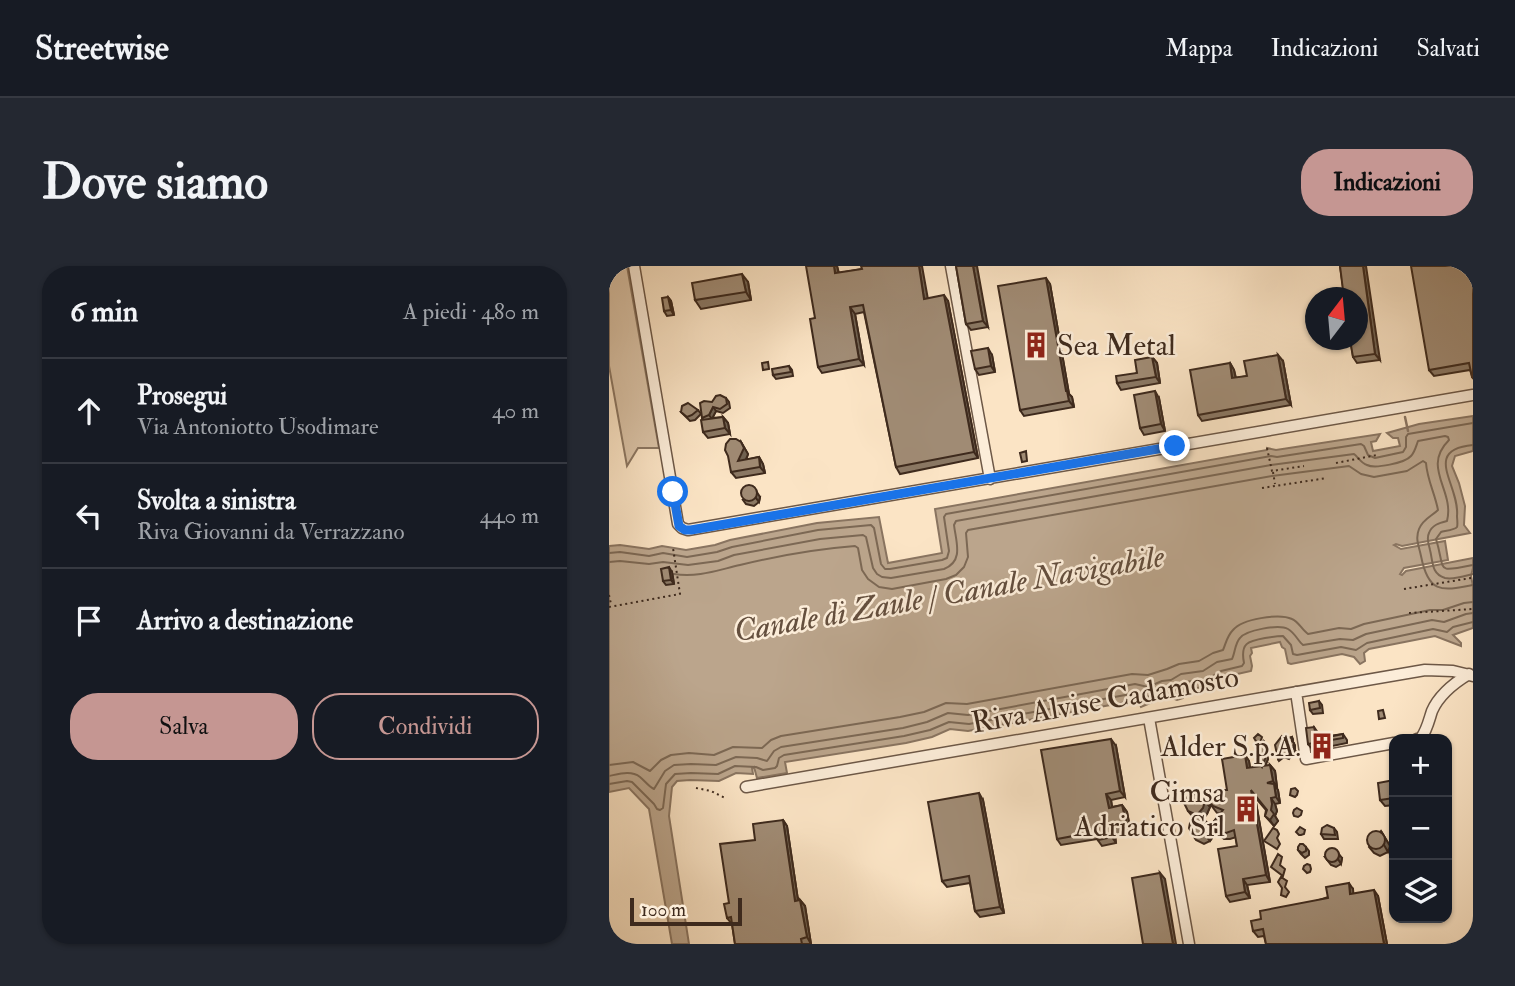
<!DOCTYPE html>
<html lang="it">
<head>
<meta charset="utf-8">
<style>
	body { margin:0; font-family:"IM FELL Double Pica",serif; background:#242831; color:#f1f3f6 }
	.controls { position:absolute; right:21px; bottom:21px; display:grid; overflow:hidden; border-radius:14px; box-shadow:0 2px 5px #0004 }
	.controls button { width:63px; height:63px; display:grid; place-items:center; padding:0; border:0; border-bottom:2px solid #363941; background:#171b24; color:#f1f3f6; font:35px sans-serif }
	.compass { position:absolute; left:696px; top:21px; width:63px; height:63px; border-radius:50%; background:#171b24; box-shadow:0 2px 5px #0004; rotate:16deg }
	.scale { position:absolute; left:21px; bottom:18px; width:112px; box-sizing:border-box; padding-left:7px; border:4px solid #3e2a1d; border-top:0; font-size:19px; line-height:24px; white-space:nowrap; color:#3e2a1d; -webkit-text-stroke:5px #fcedd9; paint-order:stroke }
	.stop { position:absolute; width:21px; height:21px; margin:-16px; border:5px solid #1a73e8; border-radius:50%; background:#fff }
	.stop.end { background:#1a73e8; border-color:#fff; box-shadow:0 2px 7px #0008 }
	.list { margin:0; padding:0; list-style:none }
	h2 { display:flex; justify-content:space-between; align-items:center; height:91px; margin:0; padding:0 28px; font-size:30px }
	h2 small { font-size:23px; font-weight:400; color:#9ea1a6 }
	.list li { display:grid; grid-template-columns:46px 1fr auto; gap:21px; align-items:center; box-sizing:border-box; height:105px; padding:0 28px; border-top:2px solid #363941 }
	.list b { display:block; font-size:26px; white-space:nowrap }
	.list p { margin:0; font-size:23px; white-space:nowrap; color:#9ea1a6 }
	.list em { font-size:23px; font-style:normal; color:#9ea1a6 }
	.actions { display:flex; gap:14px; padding:21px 28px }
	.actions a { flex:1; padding:16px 0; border:2px solid #c59692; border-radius:28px; text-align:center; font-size:24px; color:#c59692 }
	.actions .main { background:#c59692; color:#111 }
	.icon { flex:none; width:38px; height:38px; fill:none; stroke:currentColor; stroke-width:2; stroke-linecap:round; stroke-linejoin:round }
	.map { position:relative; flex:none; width:864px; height:678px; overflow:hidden; border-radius:28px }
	header { display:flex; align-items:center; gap:42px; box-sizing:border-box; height:98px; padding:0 35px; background:#171b24; border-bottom:2px solid #363941 }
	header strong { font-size:33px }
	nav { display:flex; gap:38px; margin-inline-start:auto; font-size:24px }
	.intro { display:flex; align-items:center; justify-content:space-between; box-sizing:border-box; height:168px; padding:0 42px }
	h1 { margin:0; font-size:49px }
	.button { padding:18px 32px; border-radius:28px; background:#c59692; color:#111; font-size:24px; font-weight:700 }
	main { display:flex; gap:42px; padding:0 42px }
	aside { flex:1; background:#171b24; border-radius:28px; box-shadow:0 2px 5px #0004 }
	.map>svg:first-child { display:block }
	.green { fill:#dbc4a8; stroke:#8c7762; stroke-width:2 }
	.water { fill:#bba58c; stroke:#897460; stroke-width:2 }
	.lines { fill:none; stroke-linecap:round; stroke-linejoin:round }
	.shore { stroke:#7c6854; stroke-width:2 }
	.stream { stroke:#897460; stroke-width:2.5 }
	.minor-casing { stroke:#6d5847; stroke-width:13 }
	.path { stroke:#3e2a1d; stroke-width:2; stroke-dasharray:2 3.5; stroke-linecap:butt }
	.minor { stroke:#fcedd9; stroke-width:10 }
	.wall { fill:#8a7864; stroke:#3e2a1d; stroke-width:2 }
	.shaded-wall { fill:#706151; stroke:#3e2a1d; stroke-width:2 }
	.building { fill:#a08b74; stroke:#3e2a1d; stroke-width:2 }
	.route { stroke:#1a73e8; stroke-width:9 }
	.labels { text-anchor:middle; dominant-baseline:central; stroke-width:5; stroke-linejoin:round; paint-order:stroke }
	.poi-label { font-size:30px; fill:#3e2a1d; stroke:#fcedd9; text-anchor:end }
	.street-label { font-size:30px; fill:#3e2a1d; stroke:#fcedd9 }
	.water-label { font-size:32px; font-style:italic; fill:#644f3e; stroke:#fcedd9 }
</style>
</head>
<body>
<header>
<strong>Streetwise</strong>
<nav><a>Mappa</a><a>Indicazioni</a><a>Salvati</a></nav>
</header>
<div class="intro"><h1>Dove siamo</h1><a class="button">Indicazioni</a></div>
<main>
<aside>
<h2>6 min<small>A piedi · 480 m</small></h2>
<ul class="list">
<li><svg class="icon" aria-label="ahead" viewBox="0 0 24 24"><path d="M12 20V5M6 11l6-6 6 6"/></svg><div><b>Prosegui</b><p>Via Antoniotto Usodimare</p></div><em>40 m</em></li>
<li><svg class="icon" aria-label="left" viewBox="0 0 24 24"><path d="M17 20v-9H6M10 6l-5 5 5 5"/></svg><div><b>Svolta a sinistra</b><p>Riva Giovanni da Verrazzano</p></div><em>440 m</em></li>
<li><svg class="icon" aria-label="arrive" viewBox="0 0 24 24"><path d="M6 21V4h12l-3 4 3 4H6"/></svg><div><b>Arrivo a destinazione</b></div></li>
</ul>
<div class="actions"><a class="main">Salva</a><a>Condividi</a></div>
</aside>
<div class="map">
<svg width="864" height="678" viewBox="0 0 864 678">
	<rect width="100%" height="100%" fill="#fbe4c5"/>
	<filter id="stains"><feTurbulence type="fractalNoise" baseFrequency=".00286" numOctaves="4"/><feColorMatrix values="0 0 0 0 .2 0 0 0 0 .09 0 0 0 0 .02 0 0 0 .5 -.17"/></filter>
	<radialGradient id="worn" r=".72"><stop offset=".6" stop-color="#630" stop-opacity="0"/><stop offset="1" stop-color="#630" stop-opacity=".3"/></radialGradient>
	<path class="green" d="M0,0H18L50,182H29L18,200L0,100Z"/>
	<path class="water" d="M864,150V185L846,190L843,200L850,217L856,240L855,259L861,267L793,280L787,278L785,279L792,283L836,275L839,294L795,302L791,308L793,309L797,305L864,292V302L862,310L864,320V362L844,369L852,377V380L826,370L760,383L755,387L756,395L751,398L745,391L733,388L682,398L679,397L676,383L673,381L671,376L642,382L643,387L641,390L643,400L642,405L615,411L599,421L576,423L574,424V432L568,434L558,430L532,441L529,434L359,465L341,463L323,471L297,477L176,496L178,507L148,512L145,501L143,502L144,508L127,507L110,515L81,514L68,515L63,521L60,550L80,678H63L40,543L20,522L0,526V280L11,279L40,283L53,280L77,284L106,279L121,274L208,257L270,251L279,297L333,287L326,243L658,184V182L667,184L771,168L767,175L762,176L764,185L791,180L789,172H784L778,167L810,158Z"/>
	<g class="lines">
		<path class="shore" d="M864,179C812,184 851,219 848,250C848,253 849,258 848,261C846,264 835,265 832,266L827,273C837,305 825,307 864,299
			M0,287L11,286L40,290L54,287L78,291L108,286L123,281L209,264L262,259L265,262L272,298L276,303H281L333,294L338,292L340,285L335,251L337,248L662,190L668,191L752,178L755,180L759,189L766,192L794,186L797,181V171L799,168L864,157
			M0,296L11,295L40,298L54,296L79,299L109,295L125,289L211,273L254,269L257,271L264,302L268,308L273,311L282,312L335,303C355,295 347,276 345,259L347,255L662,199L745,188C749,191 752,197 758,199C766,203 796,197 802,190C806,186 807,180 809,175L836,170L839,171L840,174C812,202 846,224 838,255C830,257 823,259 820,267C817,273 820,278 821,284C824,295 822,308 836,312C844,314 856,310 864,308
			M65,308C88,312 109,304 131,299C168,290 207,283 246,280L249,282L253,304L259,313L270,321L283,323L337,313L347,309L355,301L359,291L357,267L359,264L663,210L740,200L752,208L765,211L798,205L814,195L817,197C818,213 826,228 829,244C823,250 814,253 810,263C806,273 810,280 812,290C819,326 831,326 864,319
			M0,499L24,496L41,505L52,494L62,489L80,487L105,489L124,481L153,482L162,474L172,470L291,451L315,446L337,437L358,438L523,408L539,409L558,403L570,398L590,395L604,387L614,384C617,377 618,370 624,364C633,353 670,347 683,353C690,356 693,364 699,368L730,362L742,363L755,358L821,344H834L855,337L864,336
			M0,510C10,508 22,504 31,511C36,515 39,520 45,523L56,505L65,499L82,498L107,499L127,491L148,492L158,495L165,485L172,481L294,462L318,456L339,447L359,449L526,418L539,421L553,415L562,414L572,408L594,405L608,396L623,393C626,387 626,377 631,372C637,364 670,358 679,363C686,367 689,375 694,379L731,373L744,374L757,368L823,354L835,356L857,348L864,347
			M0,518L18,515L23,516L45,538L48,543L51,544L54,542L57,518L66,508L82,507L109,508L126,500L147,501L154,504L166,502L168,500L170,492L175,489L295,470L321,464L340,456L360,458L527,427L538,431L556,423L566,424L574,416L597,414L612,405L633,400L635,397C631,377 639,375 656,372C662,371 668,370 674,370L682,379L684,388L688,389L732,381L747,384L758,377L824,363L838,366L844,361L864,356"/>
		<path class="stream" d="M796,151L799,165"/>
		<g class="minor-casing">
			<path id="minor" d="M25,0L69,258L73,262L79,264L864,129
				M342,0L381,213
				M687,426L697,493L785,477
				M540,452L580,678
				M808,473L812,472C818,464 820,454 823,445C830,429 845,417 860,408
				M137,521L816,404L844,405L864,410"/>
		</g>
		<path class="path" d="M658,182L663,205L695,200
			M727,197L768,189
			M664,206L666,218
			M653,222L718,212
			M795,323L862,312
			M0,329L2,338
			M0,341L71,328L64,282
			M800,347L864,343
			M87,522L102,525L116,532"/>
		<use href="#minor" class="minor"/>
	</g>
	<path class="wall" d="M228,0L230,7L253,3L319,32L339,35L369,192L291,208L287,201L255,46L246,48L255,99L213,107L209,101L206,52Z
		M347,0L379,61L362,64L357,58Z
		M731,0L771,94L748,97L744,91Z
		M864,0V113L861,104L825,110L820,104Z
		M139,16L142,34L92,43L86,34Z
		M441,18L460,128L463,131L465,141L415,150L411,144Z
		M59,31L62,35L65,49L58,50L55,45Z
		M383,89L386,106L370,109L366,103Z
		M543,91L548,97L551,117L512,124L508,117L528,107Z
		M674,95L682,139L593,155L589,149L621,97L625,104L627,112L638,110Z
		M180,100L183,104L184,110L167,113L164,109Z
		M117,132L120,136L121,142L114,147L107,145L103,152L114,151L119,157L121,168L99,172L94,166V154L93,152L103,136Z
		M550,132L556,165L535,169L531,162Z
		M89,144L92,148L86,154L81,155L72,146Z
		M132,176L139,188L137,194L150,191L154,198L156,207L127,212L122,206Z
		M151,231L150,236L145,240L137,238L134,234Z
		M63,306L65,318L57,319L54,315Z
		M710,435L713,439L714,447L704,448L701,444Z
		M705,461L710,468L720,470L734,468L738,474V477L704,484L699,478Z
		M683,471L684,473V476L686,479V484L688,488L683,489L680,493L675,491L670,495L669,493L680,472Z
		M655,474L653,478L656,483L659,493L656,500L661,499L666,505L668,521H667L669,524L671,537L666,538L668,545L666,550L669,555L665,560L656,550L657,544L646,531L661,616L638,619L641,632L621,636L617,630L628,580L627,571L621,573H615L606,565L602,559L611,548L608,547L599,535L618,524L636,489L640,495L641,502L653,500L647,483Z
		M507,480L516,531L502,534L503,541L513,539L518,546L522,567L506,570L507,577L493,580L488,573L452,579L448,573Z
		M785,514V539L776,540L771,534Z
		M374,534L395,647L371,651L366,645L361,617L338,621L333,615Z
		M596,535L601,541L598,548L594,553L607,566L601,575L595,578L587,574L583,568L586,552L584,551L579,545Z
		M174,554L178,560L189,634H191L196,640L202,678H126L123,658L118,652L120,637L146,574Z
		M725,562L728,566L729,573H715L712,568Z
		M772,565L781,580L779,586L771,590L765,587L760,581Z
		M697,581L700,585V589L696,592L692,588L689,584Z
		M716,591L733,592L732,598L727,601L722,599Z
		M744,623V628L769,630L778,678H657L655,670L649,671L644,665L652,653Z"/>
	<path class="shaded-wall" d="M225,0H228L231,14L226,7Z
		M310,0H313L320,39L315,33Z
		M364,0H368L379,61L374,55Z
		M754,0H757L771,94L766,88Z
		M133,8L139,16L142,34L137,26Z
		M437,12L441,18L460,128L463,131L465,141L460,135L457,125Z
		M335,29L339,35L369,192L365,186Z
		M59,31L62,35L65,49L62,44Z
		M241,41L246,48L255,99L250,93Z
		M379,82L383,89L386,106L382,100Z
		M669,89L674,95L682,139L677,133Z
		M543,91L548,97L551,117L547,111Z
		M621,97L625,104L628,119L623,112Z
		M546,125L550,132L556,165L552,158Z
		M104,141L107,145L103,153L100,149Z
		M114,151L119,157L121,168L116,162Z
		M132,176L139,188L134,201L129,195Z
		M150,191L154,198L156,207L151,201Z
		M144,220L151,231L150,236L147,232Z
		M60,301L63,306L65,318L62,314Z
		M502,473L507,480L516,531L511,525Z
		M655,480L659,493L655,503L653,501Z
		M636,489L640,495L642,509L638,502Z
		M661,499L666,505L668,521L664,515Z
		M665,518L669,524L671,537L667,531Z
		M642,524L646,531L661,616L657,609Z
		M370,527L374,534L395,647L391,641Z
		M497,528L502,534L504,548L500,542Z
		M662,532L666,538L668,545L666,550L669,555L665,560L661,554Z
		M596,535L601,541L598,548L592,555L588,549Z
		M513,539L518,546L522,567L518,560Z
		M174,554L178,560L190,641L186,635Z
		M602,560L607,566L601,575L596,569Z
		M501,563L506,570L507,577L503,571Z
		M772,565L781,580L779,586L775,579Z
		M730,588L733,592L732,598L729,593Z
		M551,607L556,613L567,678H564Z
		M634,613L638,619L641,632L636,626Z
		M740,617L744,623L745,634L741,628Z
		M765,624L769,630L778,678H775Z
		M191,634L196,640L202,678L198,671Z"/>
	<path class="building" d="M197,0H225L226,7L253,3L252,0H310L315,33L335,29L365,186L287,201L254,39L241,41L250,93L209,101L201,53L206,52Z
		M347,0H364L374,55L357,58Z
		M731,0H754L766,88L744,91L741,74H748V32H735Z
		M802,0H864V111H863L860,97L820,104Z
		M133,8L137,26L86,34L83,17Z
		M437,12L457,125H458L460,135L411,144L389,20Z
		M59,31L62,44L55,45L53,32Z
		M379,82L382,100L366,103L362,85Z
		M669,89L677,133L589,149L581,104L621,97L623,112L638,110L635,95Z
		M543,91L547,111L508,117L507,110L528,107L526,94Z
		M159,96L160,103L154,104L153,97Z
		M180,100L182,106L164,109L163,103Z
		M546,125L552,158L531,162L525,129Z
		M111,129L117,132L118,138L111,143L104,141L100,149L93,152L91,137L95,135L103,136L107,130Z
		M79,137L89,144L83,149L78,151L72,146L73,140Z
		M114,151L116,162L94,166L92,154Z
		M121,173H127L132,176L135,182L129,195L150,191L151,201L122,206L119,190L116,184L117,178Z
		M417,185L418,195L413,196L411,187Z
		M132 227a8 8 0 1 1 16 0a8 8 0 1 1-16 0Z
		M60,301L62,314L54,315L52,303Z
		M710,435L711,442L701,444L700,437Z
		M774,444L776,452L770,453L769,445Z
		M705,461L707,469L718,467L719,471L734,468V472L699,478L697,462Z
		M649,468L653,471L651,477L655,480L657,490L653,501L646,491H650L647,483L648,477L645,472Z
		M673,470L680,472L683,471V475L685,477L684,482L687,486H682L679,491L674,489L669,493L666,479Z
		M502,473L511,525L497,528L500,542L513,539L518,560L501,563L503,571L489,574L486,566L448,573L432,484Z
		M636,489L638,502L661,499L664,515L658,517L665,518L667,531L662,532L663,538L662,544L665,548L661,554L656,550L658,544L642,524L657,609L634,613L636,626L617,630L609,583L628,580L625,564L617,567L610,566L602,559L614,544L604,540L599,535L602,527L606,524H618L613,493Z
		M785,514V532L771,534L769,517Z
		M686,522L689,525L688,529L686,531L681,529L682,523Z
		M370,527L391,641L366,645L360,610L333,615L319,536Z
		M587,528L596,535L594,542L588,549L579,545L575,537L579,530Z
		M688,542L693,545L692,549L689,551L685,550L684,547L685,544Z
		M587,550L594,553L602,560L596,569L590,571L583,568L580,562L581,557Z
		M174,554L186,635L191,634L198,671L192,673L193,678H126L122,651L118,652L115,638L120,637L111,578L146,574L144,558Z
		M718,559L725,562L726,569L712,568L713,562Z
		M691,561L696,564L695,568L692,569H690L687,566Z
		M664,562L668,564L670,568L668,572L671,578L668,583L655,575Z
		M758 574a9 9 0 1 1 18 0a9 9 0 1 1-18 0Z
		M691,578H694L697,581V585L693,587L689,584V581Z
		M716 589a7 7 0 1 1 14 0a7 7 0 1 1-14 0Z
		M669,588L673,591L671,599L676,603L674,610L662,601Z
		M698,598L701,599L702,603L701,606L698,607L694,603L695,600Z
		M551,607L564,678H534L523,612Z
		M672,611L678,615L676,621L680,626L677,631L672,629L673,622L669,616Z
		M740,617L741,628L765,624L775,678H657L654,663L644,665L642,655L652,653L651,645L719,632L717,621Z"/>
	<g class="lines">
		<path class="route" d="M64,226L70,260L76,264H82L566,180"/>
	</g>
	<defs>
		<g id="building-bare" transform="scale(2.1)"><path d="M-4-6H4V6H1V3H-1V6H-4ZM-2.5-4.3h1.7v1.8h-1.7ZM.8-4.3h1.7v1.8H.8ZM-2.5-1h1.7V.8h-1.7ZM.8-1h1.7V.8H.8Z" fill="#8f2418" stroke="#fcedd9" stroke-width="2.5" paint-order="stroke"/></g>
	</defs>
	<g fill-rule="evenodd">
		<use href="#building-bare" x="427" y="79"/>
		<use href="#building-bare" x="713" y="480"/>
		<use href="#building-bare" x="637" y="543"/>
	</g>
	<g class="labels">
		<g class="poi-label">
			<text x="448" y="79" text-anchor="start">Sea Metal</text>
			<text x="692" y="480">Alder S.p.A.</text>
			<text x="616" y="526">Cimsa<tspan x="616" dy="34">Adriatico Srl</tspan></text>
		</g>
		<g class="street-label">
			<text transform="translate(496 434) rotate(-10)">Riva Alvise Cadamosto</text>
		</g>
		<g class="water-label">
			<text transform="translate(340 328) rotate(-10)">Canale di Zaule / Canale Navigabile</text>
		</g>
	</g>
	<rect width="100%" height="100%" filter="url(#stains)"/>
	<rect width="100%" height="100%" fill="url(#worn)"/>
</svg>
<div class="controls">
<button>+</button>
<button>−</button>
<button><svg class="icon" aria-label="layers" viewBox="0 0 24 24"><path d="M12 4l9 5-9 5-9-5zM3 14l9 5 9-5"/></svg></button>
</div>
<svg class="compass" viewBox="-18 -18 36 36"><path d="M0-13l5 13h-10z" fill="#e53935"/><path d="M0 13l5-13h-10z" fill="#9ea1a6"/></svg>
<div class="scale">100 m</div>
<div class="stop" style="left:64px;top:226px"></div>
<div class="stop end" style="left:566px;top:180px"></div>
</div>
</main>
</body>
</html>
